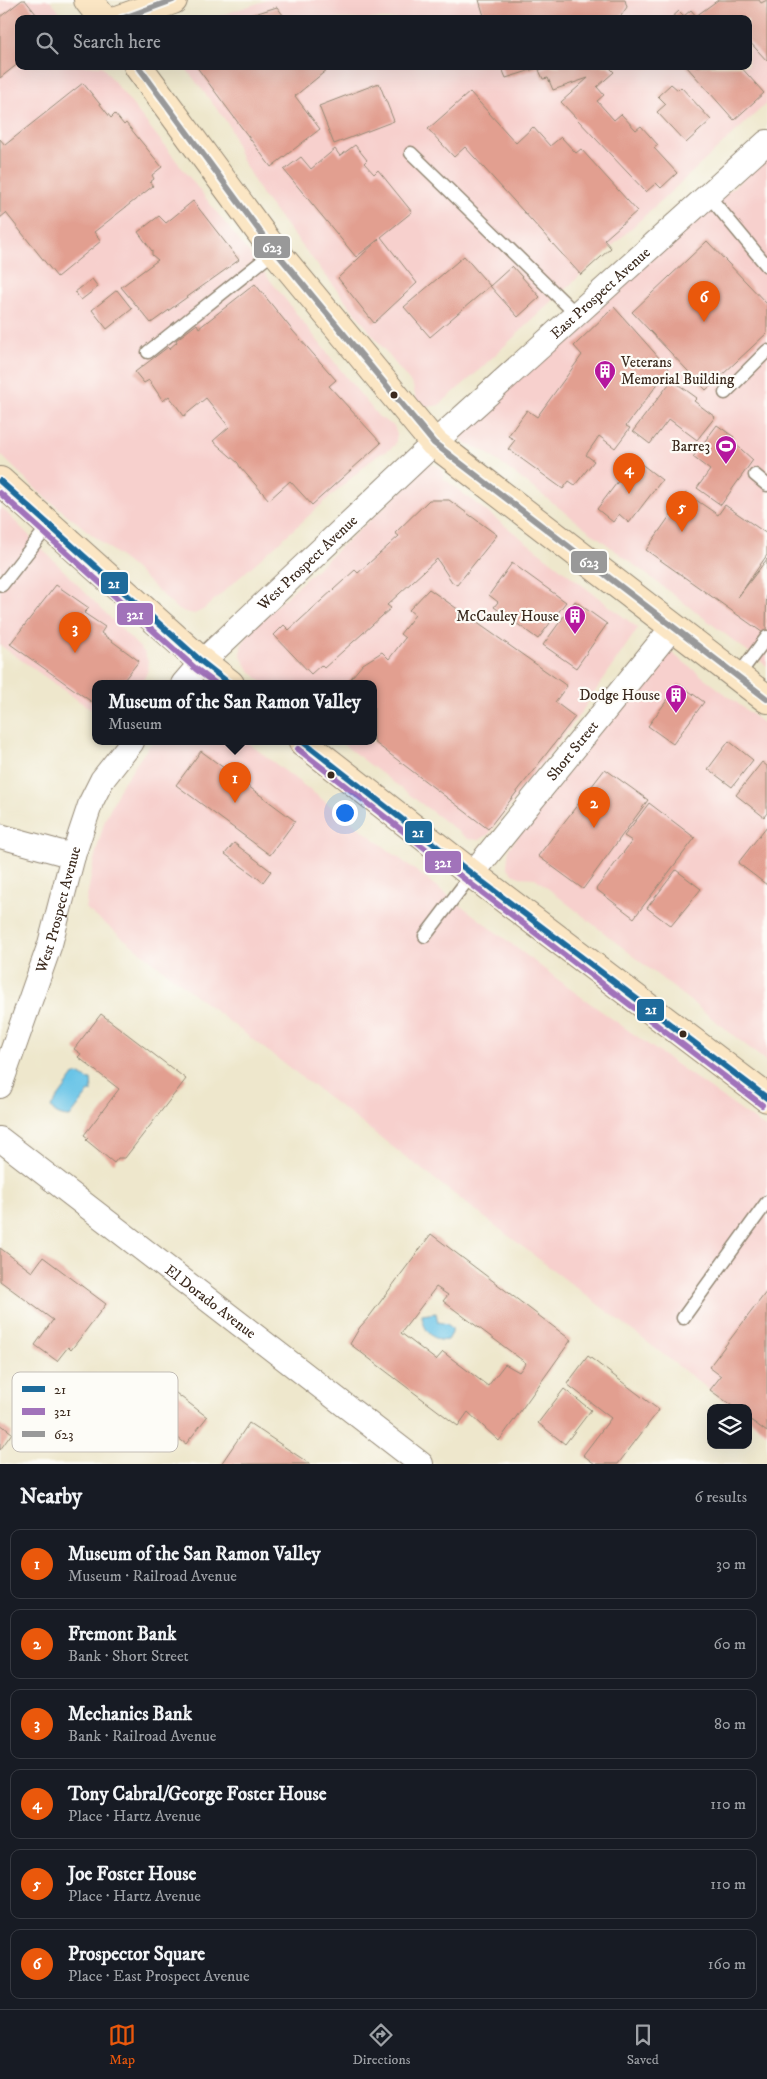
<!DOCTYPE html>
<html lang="en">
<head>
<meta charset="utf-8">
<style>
	body { margin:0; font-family:"IM FELL DW Pica",serif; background:#20242c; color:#f1f3f6 }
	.controls { position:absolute; right:15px; bottom:15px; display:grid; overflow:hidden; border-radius:10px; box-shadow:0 5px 20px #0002 }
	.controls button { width:45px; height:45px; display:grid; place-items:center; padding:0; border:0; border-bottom:1px solid #363941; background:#171b24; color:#f1f3f6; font:25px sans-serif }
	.you { position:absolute; left:344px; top:812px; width:18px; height:18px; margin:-12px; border:4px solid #fff; border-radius:50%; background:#1a73e8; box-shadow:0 0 0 8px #1a73e833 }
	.badge { display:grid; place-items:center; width:32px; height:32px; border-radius:50%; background:#ea580c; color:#fff; font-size:16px; font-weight:700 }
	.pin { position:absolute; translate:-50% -41px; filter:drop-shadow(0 1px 2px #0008) }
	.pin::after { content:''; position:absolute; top:26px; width:18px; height:15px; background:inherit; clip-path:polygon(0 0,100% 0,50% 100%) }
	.popup { position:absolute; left:92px; top:680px; width:285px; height:65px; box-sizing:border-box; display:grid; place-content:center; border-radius:10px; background:#171b24; filter:drop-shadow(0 1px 4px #0005); font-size:16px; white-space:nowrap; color:#9ea1a6 }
	.popup b { font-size:19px; color:#f1f3f6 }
	.popup::after { content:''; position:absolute; left:50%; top:100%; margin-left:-10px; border:10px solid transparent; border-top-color:#171b24 }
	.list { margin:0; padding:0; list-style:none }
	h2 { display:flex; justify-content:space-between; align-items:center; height:65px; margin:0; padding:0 20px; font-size:21px }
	h2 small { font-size:16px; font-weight:400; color:#9ea1a6 }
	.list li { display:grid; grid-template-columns:32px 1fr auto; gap:15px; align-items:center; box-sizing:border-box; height:70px; margin:0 10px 10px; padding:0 10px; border:1px solid #363941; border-radius:10px }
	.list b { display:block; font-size:19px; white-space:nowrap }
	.list p { margin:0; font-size:16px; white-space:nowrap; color:#9ea1a6 }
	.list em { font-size:16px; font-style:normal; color:#9ea1a6 }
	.icon { flex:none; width:28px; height:28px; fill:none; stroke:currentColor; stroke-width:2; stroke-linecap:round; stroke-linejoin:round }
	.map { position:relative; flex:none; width:767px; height:1464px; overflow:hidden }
	.search { position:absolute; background:#171b24; box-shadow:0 5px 20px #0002; left:15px; right:15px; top:15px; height:55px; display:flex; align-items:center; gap:12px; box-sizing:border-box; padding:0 18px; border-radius:10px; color:#9ea1a6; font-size:19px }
	.sheet { height:545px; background:#171b24 }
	nav { display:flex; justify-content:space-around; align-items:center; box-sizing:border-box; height:70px; border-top:1px solid #363941; background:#171b24; font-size:14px; color:#9ea1a6 }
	nav a { display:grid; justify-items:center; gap:2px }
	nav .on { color:#ea580c }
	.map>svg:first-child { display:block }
	.built { fill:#f7d0cd }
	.water { fill:#69c4e7; stroke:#527782 }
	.building { fill:#e29f90; fill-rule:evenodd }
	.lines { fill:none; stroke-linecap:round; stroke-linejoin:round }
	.lane-casing { stroke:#948875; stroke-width:15 }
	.street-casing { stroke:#948875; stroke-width:26 }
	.secondary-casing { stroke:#948875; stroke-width:30 }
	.lane { stroke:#fff; stroke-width:12 }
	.street { stroke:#fff; stroke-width:24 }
	.secondary { stroke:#fbe6c4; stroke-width:28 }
	.bus-1-casing { stroke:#fdfcf7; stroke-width:10 }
	.bus-2-casing { stroke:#fdfcf7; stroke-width:10 }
	.bus-3-casing { stroke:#fdfcf7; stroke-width:10 }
	.bus-1 { stroke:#1e6b9b; stroke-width:6 }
	.bus-2 { stroke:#a173ba; stroke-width:6 }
	.bus-3 { stroke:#999; stroke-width:6 }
	.bus-dot { fill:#3b2a1e; stroke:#fdfcf7; stroke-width:2 }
	.labels { text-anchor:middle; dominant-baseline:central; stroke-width:4.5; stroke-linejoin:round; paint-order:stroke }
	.street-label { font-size:15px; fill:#3b2a1e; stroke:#fdfcf7 }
	.poi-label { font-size:15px; fill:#3b2a1e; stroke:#fdfcf7; text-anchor:end }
	.key { fill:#fdfcf7; stroke:#c3bdb6; stroke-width:1 }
	.key-label { font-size:14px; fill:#3b2a1e }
	.line-badge { stroke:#fdfcf7; stroke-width:2 }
	.badge-label { font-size:14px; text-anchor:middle; font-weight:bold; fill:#fff }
</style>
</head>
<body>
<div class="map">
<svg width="767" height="1464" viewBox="0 0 767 1464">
	<rect width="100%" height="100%" fill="#fdfcf7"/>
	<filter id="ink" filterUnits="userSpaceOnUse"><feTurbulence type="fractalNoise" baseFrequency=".02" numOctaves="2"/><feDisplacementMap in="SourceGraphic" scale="10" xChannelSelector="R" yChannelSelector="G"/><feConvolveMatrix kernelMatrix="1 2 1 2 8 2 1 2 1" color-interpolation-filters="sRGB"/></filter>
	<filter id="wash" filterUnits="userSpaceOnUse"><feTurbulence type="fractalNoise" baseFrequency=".0096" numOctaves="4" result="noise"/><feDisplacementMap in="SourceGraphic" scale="20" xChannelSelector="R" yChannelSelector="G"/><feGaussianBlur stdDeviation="1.12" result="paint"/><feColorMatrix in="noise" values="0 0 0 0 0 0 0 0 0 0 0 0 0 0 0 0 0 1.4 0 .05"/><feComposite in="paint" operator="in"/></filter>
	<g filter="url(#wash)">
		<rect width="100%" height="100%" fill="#eee7cc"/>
		<path class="built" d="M0,0H50L65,19H19V66H102L347,378L379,417L394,426L397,435L395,445L386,452L377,455L203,610L194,614L178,610L133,567L41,494L0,454Z
			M267,0H767V103L533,319L475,374L439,405L428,407L416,400L413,386L262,195L241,158L229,125L184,66H748V19H210Z
			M767,158V666L483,450L470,446L463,441L460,436L461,426Z
			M430,464L439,467L443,471V478L638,628L580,714L489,834L479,840L468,839L340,742H374V684H264L249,670L241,656V646L251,629L407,486V479L420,465Z
			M0,506L144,652L148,661V670L142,684H96V713L0,645Z
			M664,647L767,726V1062L535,878L519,877L510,871L507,865L509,848Z
			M152,742H247L573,991L767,1129V1434L748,1419V1408H733L218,1013L85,908L94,860L105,819L122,784Z"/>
		<path class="water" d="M75,1074C82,1073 84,1080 91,1080L92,1092H89L70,1117C63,1117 54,1115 51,1107Z
			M436,1313L438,1322L447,1324L452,1328V1333L448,1340C433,1343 423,1329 422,1315Z"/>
		<g id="blocks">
			<path class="building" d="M22,0H25L40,19H19V63L0,78V17Z
				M479,0H625L627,7L619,19H485Z
				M718,0H759L761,3L767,0V61L748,40V19H670L679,11L684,16L691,10L696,16Z
				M277,7L286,19H242V18Z
				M196,66H326L328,69L295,96L320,129L271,167Z
				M501,66H541V67L506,78Z
				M549,66H608L614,72L597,87L604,95L597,101L614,120L621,114L636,130L641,126L658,145L654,148L677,173L661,188L656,183L646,192L561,102L588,78L553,90L548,78L543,79L539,70Z
				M686,66H740L764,93L734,120Z
				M83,83L111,118L115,114L124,125L126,123L162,167L152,175L154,179L150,182L153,186L94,232L101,241L57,277L6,213L0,218V139L5,145Z
				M379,83L394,121L334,144L319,106Z
				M671,84L678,90L681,87L711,120L686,143L657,112L666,104L658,96Z
				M470,92L516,143L533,127L550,146L561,137L576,153L581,149L637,211L604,240L611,248L581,275L465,147L454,157L428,129Z
				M355,145L367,160L364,163L374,174L378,170L412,212L381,237L417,283L374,323L338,278L379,239L356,257L284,170L301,157L311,169L335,149L340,156Z
				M193,201L239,260L151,323L121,287L158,260L152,255V251L138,232L159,216L166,223Z
				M707,241L767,304V333L706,390L632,312Z
				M464,256L490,286L430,337L404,307Z
				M512,266L540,297L518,317L490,286Z
				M92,279L98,287L81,300L75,292Z
				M255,284L293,331L336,380L329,386L381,443L312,505L290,481L269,500L240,467L238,463L213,441L229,427L206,398L184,416L169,396L163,401L149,380L144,383L135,372L168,347L169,349L177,342L176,340L197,324L199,328Z
				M117,290L132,309L107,329L92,310Z
				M614,307L669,369L626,426L630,428L615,448L599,436L586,455L594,461L575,485L569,481L563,489L508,449L515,440L508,436L527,410L537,417L582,355L574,346Z
				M672,380L697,398L694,401L715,417L697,440L669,419L650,444L633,431Z
				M717,425L734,437L731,440L753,460L721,505L697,488L710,470L693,457Z
				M635,459L662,480L629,523L619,514L613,522L597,509Z
				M686,493L718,515L725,505L767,534V555L738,597L767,559L766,635L646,550Z
				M429,500H449L497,535L457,585L452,582L437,559L387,605L391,608L324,668L321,665L311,674L274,635L284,625L289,630L355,570L358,573L399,536L395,533Z
				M512,563L566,602L538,639L494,607L498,602L489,595Z
				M56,585L89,608L84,613L105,627L101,633L139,661L121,684H96V705L10,644Z
				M429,589L567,686L555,702L575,717L488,829L374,742V684H346L363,664L382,652L389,659L405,638L400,634L415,615L409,610Z
				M575,601L607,624L576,668L543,645Z
				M679,684L704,702L673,744L648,726Z
				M729,741L753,760L732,787L708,769Z
				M201,751L295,821L270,855L176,785Z
				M762,762L767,766V813L764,817L736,795Z
				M605,769L648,800L583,889L538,856Z
				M649,803L695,838L634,918L596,889L632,841L624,836Z
				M767,826V885L738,863Z
				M234,843L271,871L263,882L225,854Z
				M676,870L701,889L671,926L647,908Z
				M101,1014L186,1079L125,1158H118L114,1163L86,1140L88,1138L84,1135L119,1089L78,1057L81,1054L74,1049Z
				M431,1234L571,1340L499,1441L468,1412L458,1426L350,1344L360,1327L369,1317ZM436,1287L448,1295L443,1301L526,1363L519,1372L505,1364L488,1386L443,1352L436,1360L401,1333Z
				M0,1248L32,1272L43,1257L106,1304L71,1350L68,1347L57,1361L35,1345L53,1320L0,1281Z
				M767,1291V1432L748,1418V1408H735L710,1390L721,1376L709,1367Z
				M588,1356L659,1410L618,1464H595L583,1455L611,1418L567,1384Z
				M129,1376L146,1389L155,1377L207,1417L186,1444L166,1429L151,1448L121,1425L127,1416L109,1402Z
				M564,1389L591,1410L565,1444L538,1423Z
				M249,1423L310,1464H221Z
				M0,1424L12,1433L0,1450Z"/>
		</g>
	</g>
	<g filter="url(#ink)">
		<use href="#blocks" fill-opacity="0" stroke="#948875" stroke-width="1"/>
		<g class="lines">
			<g class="lane-casing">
				<path id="lane" d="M411,153L576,314
					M708,195L767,266
					M148,352L275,251
					M725,393L767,351
					M755,475L767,485
					M0,584L2,585L49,525
					M737,677L767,637
					M425,936L472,874
					M683,1318L767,1202"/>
			</g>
			<g class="street-casing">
				<g id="street">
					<path id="s1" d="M183,684L202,662L434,443L767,142"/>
					<path d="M0,836L73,856"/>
					<path id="s2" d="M472,874L672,628"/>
					<path id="s3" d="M0,1086L50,944L73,856L91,802L102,780L132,742"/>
					<path id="s4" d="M0,1139L421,1464"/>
				</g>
			</g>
			<g class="secondary-casing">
				<path id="secondary" d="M88,0L103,19
					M120,19L173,0
					M138,66L267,241L434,443L767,699
					M0,481L202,662L230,684
					M303,742L472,874L767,1098"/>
			</g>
			<use href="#lane" class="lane"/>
			<use href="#street" class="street"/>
			<use href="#secondary" class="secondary"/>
			<g class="bus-1-casing">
				<path id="bus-1" d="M0,481L202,662L230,684
					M303,742L472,874L767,1098"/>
			</g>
			<g class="bus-2-casing">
				<path id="bus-2" d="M0,493L196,669L216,684
					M298,749L467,881L762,1105"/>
			</g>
			<g class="bus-3-casing">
				<path id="bus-3" d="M121,19L173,0
					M138,66L267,241L434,443L767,699"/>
			</g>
			<use href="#bus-1" class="bus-1"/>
			<use href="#bus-2" class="bus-2"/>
			<use href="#bus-3" class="bus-3"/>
		</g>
	</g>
	<defs>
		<g id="building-pin" transform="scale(1.125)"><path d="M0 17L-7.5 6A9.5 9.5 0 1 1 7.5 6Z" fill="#b5179e" stroke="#fdfcf7"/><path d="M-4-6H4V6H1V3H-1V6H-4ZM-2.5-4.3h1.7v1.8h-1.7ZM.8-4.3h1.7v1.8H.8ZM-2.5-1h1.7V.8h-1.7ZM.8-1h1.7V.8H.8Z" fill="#fff"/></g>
		<g id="stadium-pin" transform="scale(1.125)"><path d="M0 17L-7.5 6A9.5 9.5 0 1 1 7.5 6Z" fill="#b5179e" stroke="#fdfcf7"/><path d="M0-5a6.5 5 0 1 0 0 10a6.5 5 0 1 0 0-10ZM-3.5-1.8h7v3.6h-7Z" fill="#fff"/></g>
	</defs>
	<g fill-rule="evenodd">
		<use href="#building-pin" x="605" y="371"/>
		<use href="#stadium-pin" x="726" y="446"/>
		<use href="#building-pin" x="575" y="616"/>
		<use href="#building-pin" x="676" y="695"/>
	</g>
	<g class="bus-dot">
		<circle cx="394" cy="395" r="4.5"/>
		<circle cx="331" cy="775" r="4.5"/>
		<circle cx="683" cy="1034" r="4.5"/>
	</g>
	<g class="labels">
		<g class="street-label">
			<text stroke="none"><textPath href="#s1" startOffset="572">East Prospect Avenue</textPath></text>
			<text stroke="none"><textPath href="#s1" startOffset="174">West Prospect Avenue</textPath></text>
			<text stroke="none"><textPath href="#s2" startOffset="159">Short Street</textPath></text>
			<text stroke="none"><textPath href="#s3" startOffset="186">West Prospect Avenue</textPath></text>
			<text stroke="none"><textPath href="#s4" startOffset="266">El Dorado Avenue</textPath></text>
		</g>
		<g class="poi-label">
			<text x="621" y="362" text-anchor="start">Veterans<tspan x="621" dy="17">Memorial Building</tspan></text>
			<text x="710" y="446">Barre3</text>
			<text x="559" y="616">McCauley House</text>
			<text x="660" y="695">Dodge House</text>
		</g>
	</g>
	<rect x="12" y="1372" width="166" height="80" rx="8" class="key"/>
	<rect x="22" y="1386" width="23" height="6" fill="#1e6b9b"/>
	<rect x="22" y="1408" width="23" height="7" fill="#a173ba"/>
	<rect x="22" y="1431" width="23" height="6" fill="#999"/>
	<g class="key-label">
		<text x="54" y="1394">21</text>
		<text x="54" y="1416">321</text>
		<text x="54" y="1439">623</text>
	</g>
	<g class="line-badge">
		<rect x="253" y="235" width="38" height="24" rx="5" fill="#999"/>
		<rect x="570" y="550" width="38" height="24" rx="5" fill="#999"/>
		<rect x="100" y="571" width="29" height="24" rx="5" fill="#1e6b9b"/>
		<rect x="116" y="602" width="38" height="24" rx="5" fill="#a173ba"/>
		<rect x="404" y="820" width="29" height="24" rx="5" fill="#1e6b9b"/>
		<rect x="424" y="850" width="38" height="24" rx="5" fill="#a173ba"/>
		<rect x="636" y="998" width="29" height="24" rx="5" fill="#1e6b9b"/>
	</g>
	<g class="badge-label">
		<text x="272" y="252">623</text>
		<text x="589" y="567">623</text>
		<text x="114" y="588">21</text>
		<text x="135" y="619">321</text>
		<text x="418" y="837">21</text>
		<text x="443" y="867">321</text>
		<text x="651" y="1014">21</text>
	</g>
</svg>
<div class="controls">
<button><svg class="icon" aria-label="layers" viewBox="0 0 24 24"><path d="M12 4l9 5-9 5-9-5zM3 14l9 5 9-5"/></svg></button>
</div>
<div class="you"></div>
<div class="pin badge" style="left:235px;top:803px">1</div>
<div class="popup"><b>Museum of the San Ramon Valley</b>Museum</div>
<div class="pin badge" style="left:594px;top:828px">2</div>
<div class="pin badge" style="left:75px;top:653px">3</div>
<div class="pin badge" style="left:629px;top:494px">4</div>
<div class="pin badge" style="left:682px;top:532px">5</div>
<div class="pin badge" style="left:704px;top:322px">6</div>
<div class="search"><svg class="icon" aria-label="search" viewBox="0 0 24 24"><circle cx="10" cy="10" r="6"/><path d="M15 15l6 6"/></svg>Search here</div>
</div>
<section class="sheet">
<h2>Nearby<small>6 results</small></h2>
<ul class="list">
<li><span class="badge">1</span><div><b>Museum of the San Ramon Valley</b><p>Museum · Railroad Avenue</p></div><em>30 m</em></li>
<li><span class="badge">2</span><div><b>Fremont Bank</b><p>Bank · Short Street</p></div><em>60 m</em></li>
<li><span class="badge">3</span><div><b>Mechanics Bank</b><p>Bank · Railroad Avenue</p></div><em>80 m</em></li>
<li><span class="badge">4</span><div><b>Tony Cabral/George Foster House</b><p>Place · Hartz Avenue</p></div><em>110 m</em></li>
<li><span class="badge">5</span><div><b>Joe Foster House</b><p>Place · Hartz Avenue</p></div><em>110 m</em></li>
<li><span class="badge">6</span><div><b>Prospector Square</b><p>Place · East Prospect Avenue</p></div><em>160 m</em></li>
</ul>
</section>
<nav>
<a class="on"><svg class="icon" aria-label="map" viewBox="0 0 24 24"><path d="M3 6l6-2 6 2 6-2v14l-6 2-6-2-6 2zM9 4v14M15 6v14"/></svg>Map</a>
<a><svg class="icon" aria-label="directions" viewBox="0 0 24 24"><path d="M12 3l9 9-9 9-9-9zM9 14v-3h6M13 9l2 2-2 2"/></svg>Directions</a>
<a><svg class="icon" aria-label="saved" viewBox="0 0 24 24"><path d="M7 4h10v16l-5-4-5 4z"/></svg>Saved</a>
</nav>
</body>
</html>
